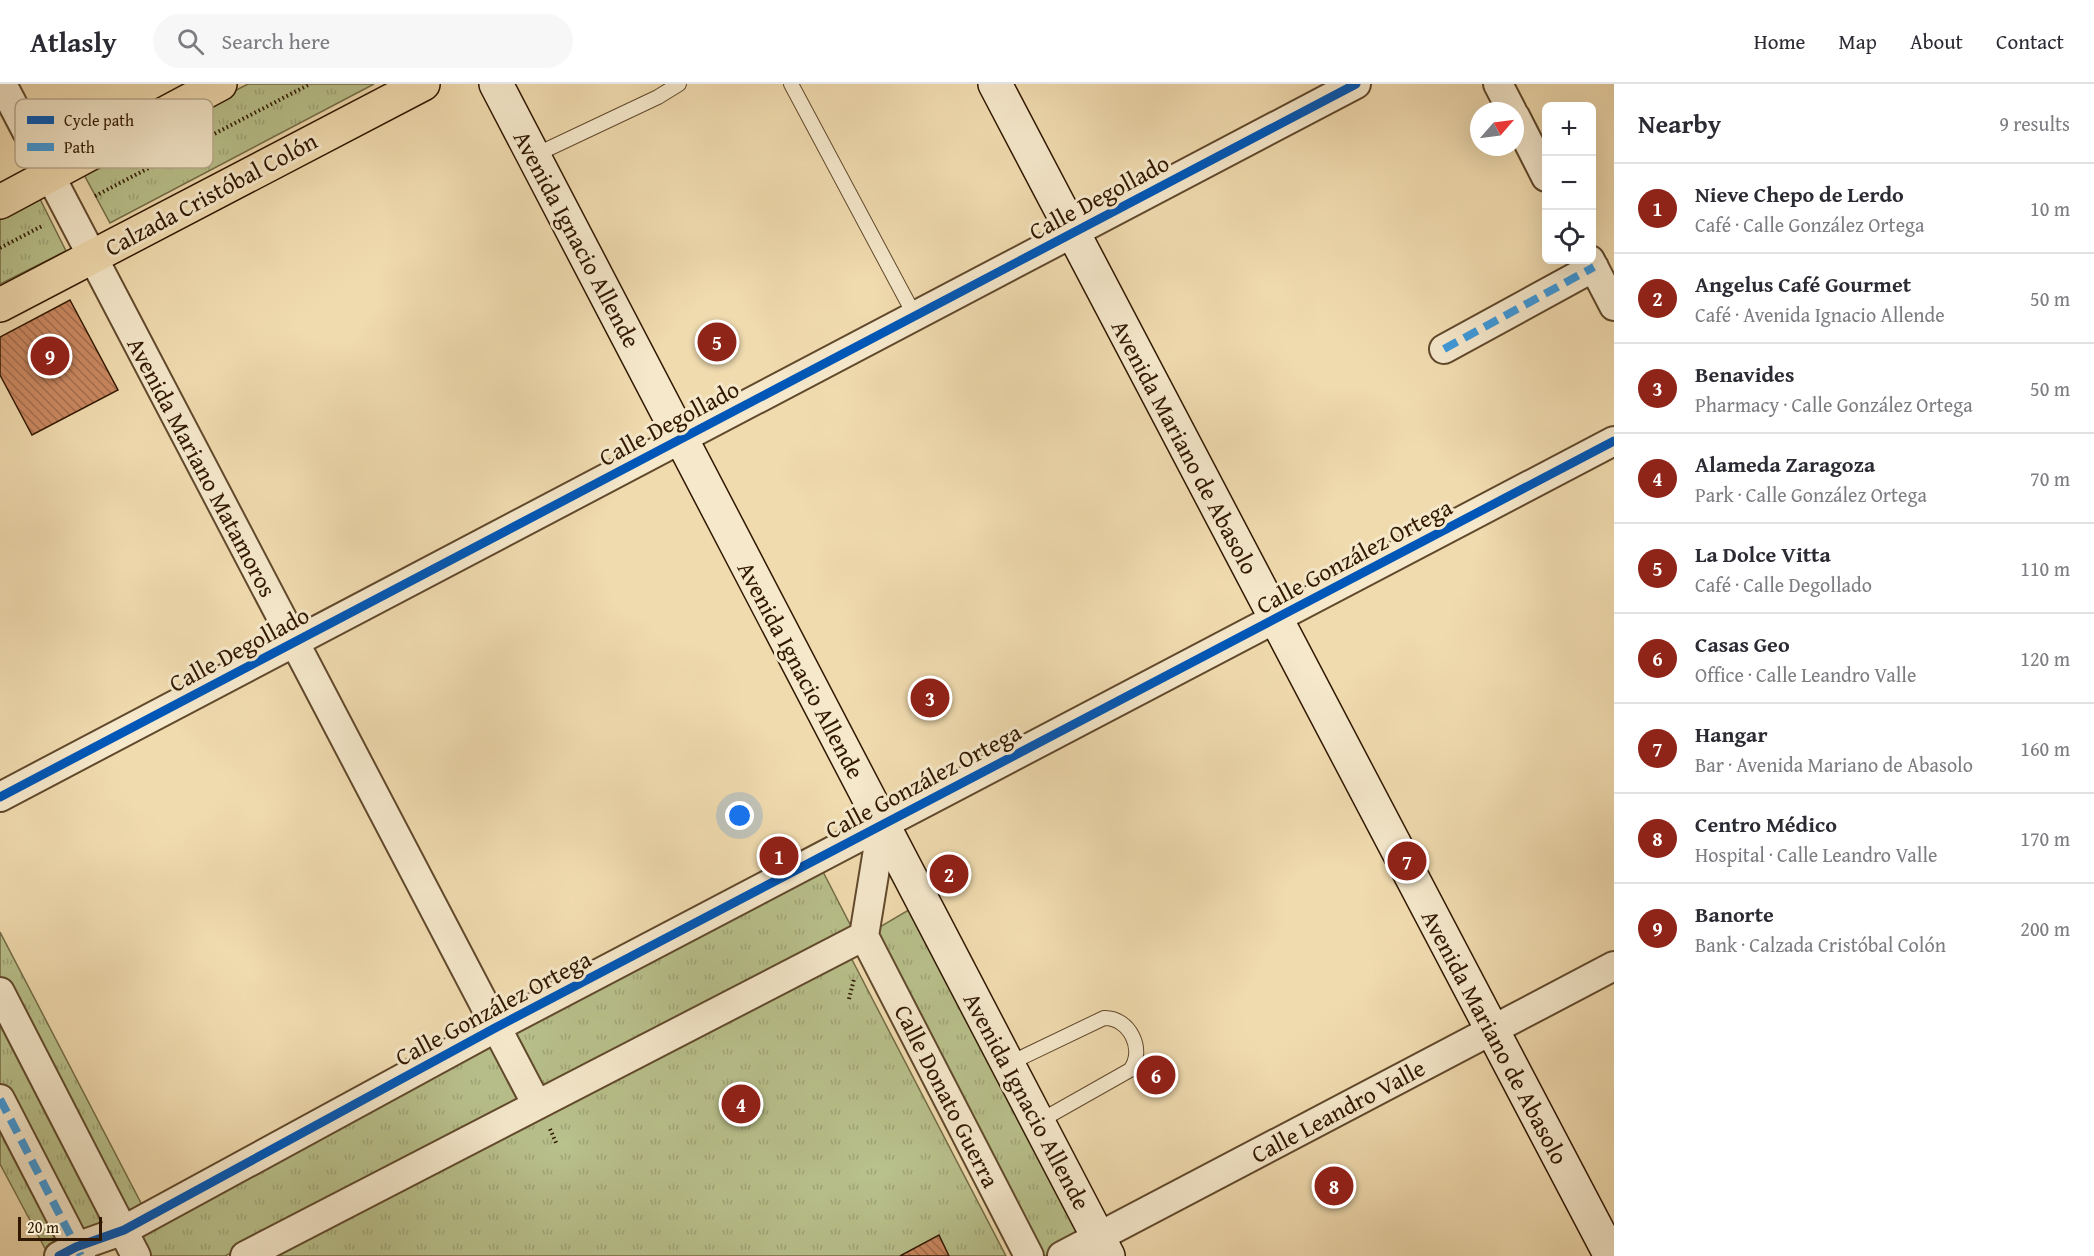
<!DOCTYPE html>
<html lang="en">
<head>
<meta charset="utf-8">
<style>
	body { margin:0; font-family:"Gentium Book Plus",serif; background:#f7f7f7; color:#2b2b33 }
	.controls { position:absolute; right:18px; top:18px; display:grid; overflow:hidden; border-radius:9px; box-shadow:0 6px 24px #0002 }
	.controls button { width:54px; height:54px; display:grid; place-items:center; padding:0; border:0; border-bottom:2px solid #e1e1e2; background:#fff; color:#2b2b33; font:30px sans-serif }
	.compass { position:absolute; left:1470px; top:18px; width:54px; height:54px; border-radius:50%; background:#fff; box-shadow:0 6px 24px #0002; rotate:62deg }
	.scale { position:absolute; left:18px; bottom:15px; width:84px; box-sizing:border-box; padding-left:6px; border:3px solid #311800; border-top:0; font-size:16px; line-height:21px; white-space:nowrap; color:#311800; -webkit-text-stroke:4px #f5e8cb; paint-order:stroke }
	.you { position:absolute; left:740px; top:732px; width:21px; height:21px; margin:-15px; border:4px solid #fff; border-radius:50%; background:#1a73e8; box-shadow:0 0 0 9px #1a73e833 }
	.badge { display:grid; place-items:center; width:39px; height:39px; border-radius:50%; background:#8f2418; color:#fff; font-size:20px; font-weight:700 }
	.pin { position:absolute; translate:-50% -50%; border:3px solid #fff; box-shadow:0 2px 6px #0006 }
	.list { margin:0; padding:0; list-style:none }
	h2 { display:flex; justify-content:space-between; align-items:center; height:78px; margin:0; padding:0 24px; font-size:26px }
	h2 small { font-size:20px; font-weight:400; color:#7c7c81 }
	.list li { display:grid; grid-template-columns:39px 1fr auto; gap:18px; align-items:center; box-sizing:border-box; height:90px; padding:0 24px; border-top:2px solid #e1e1e2 }
	.list b { display:block; font-size:22px; white-space:nowrap }
	.list p { margin:0; font-size:20px; white-space:nowrap; color:#7c7c81 }
	.list em { font-size:20px; font-style:normal; color:#7c7c81 }
	.icon { flex:none; width:33px; height:33px; fill:none; stroke:currentColor; stroke-width:2; stroke-linecap:round; stroke-linejoin:round }
	.map { position:relative; flex:none; width:1614px; height:1172px; overflow:hidden }
	header { display:flex; align-items:center; gap:36px; box-sizing:border-box; height:84px; padding:0 30px; background:#fff; border-bottom:2px solid #e1e1e2 }
	header strong { font-size:28px }
	nav { display:flex; gap:33px; margin-inline-start:auto; font-size:21px }
	.search { width:420px; height:54px; background:#f7f7f7; display:flex; align-items:center; gap:15px; box-sizing:border-box; padding:0 21px; border-radius:33px; color:#7c7c81; font-size:22px }
	main { display:flex }
	aside { flex:1; background:#fff }
	.map>svg:first-child { display:block }
	.park { fill:url(#park-tufts); stroke:#746c46; stroke-width:1.5 }
	.building { fill:url(#building-back-hatch); stroke:#311800; stroke-width:1.5 }
	.lines { fill:none; stroke-linecap:round; stroke-linejoin:round }
	.lane-casing { stroke:#61492c; stroke-width:16 }
	.street-casing { stroke:#61492c; stroke-width:32 }
	.secondary-casing { stroke:#311800; stroke-width:36 }
	.primary-casing { stroke:#311800; stroke-width:36 }
	.path { stroke:#311800; stroke-width:4; stroke-dasharray:1.5 3; stroke-linecap:butt }
	.lane { stroke:#f5e8cb; stroke-width:14 }
	.street { stroke:#f5e8cb; stroke-width:28 }
	.secondary { stroke:#f5e8cb; stroke-width:33 }
	.primary { stroke:#f0dbaf; stroke-width:33 }
	.quiet { stroke:#3e9adc; stroke-width:8; stroke-dasharray:15 8; stroke-linecap:butt }
	.cycleway-casing { stroke:#f5e8cb; stroke-width:13 }
	.cycleway { stroke:#0057b8; stroke-width:9 }
	.labels { text-anchor:middle; dominant-baseline:central; stroke-width:6; stroke-linejoin:round; paint-order:stroke }
	.street-label { font-size:24px; fill:#311800; stroke:#f5e8cb }
	.key { fill:#f5e8cb; stroke:#baaa8e; stroke-width:1.5 }
	.key-label { font-size:16px; fill:#311800 }
</style>
</head>
<body>
<header>
<strong>Atlasly</strong>
<div class="search"><svg class="icon" aria-label="search" viewBox="0 0 24 24"><circle cx="10" cy="10" r="6"/><path d="M15 15l6 6"/></svg>Search here</div>
<nav><a>Home</a><a>Map</a><a>About</a><a>Contact</a></nav>
</header>
<main>
<div class="map">
<svg width="1614" height="1172" viewBox="0 0 1614 1172">
	<defs>
		<pattern id="park-tufts" width="24" height="20" patternUnits="userSpaceOnUse" patternTransform="scale(1.5)"><rect width="24" height="20" fill="#b8c08b"/><path d="M3 7l-1-3M5 7V3M7 7l1-3M15 17l-1-3M17 17v-4M19 17l1-3" fill="none" stroke="#9fa476"/></pattern>
		<pattern id="building-back-hatch" width="6" height="6" patternUnits="userSpaceOnUse" patternTransform="scale(1.5)"><rect width="6" height="6" fill="#ca8861"/><path d="M-1 5l2 2M0 0l6 6M5-1l2 2" fill="none" stroke="#a56e4e"/></pattern>
	</defs>
	<rect width="100%" height="100%" fill="#f0dbaf"/>
	<filter id="stains"><feTurbulence type="fractalNoise" baseFrequency=".00333" numOctaves="4"/><feColorMatrix values="0 0 0 0 .2 0 0 0 0 .09 0 0 0 0 .02 0 0 0 .5 -.17"/></filter>
	<radialGradient id="worn" r=".72"><stop offset=".6" stop-color="#630" stop-opacity="0"/><stop offset="1" stop-color="#630" stop-opacity=".3"/></radialGradient>
	<path class="park" d="M248,0H374L110,139L81,85Z
		M37,109L66,167L0,200V128Z
		M820,782L855,850L542,1006L509,944Z
		M917,821L1097,1172H1039L873,847Z
		M0,848L142,1121L48,1170L0,1080Z
		M848,868L1006,1172H264Z
		M488,954L522,1018L225,1172H147L134,1147Z"/>
	<path class="building" d="M70,216L118,306L32,351L0,291V253Z
		M939,1151L949,1172H900Z"/>
	<g class="lines">
		<g class="lane-casing">
			<path id="lane" d="M791,0L915,232
				M533,72L658,13L679,0
				M1008,980L1104,934C1129,933 1146,966 1130,986L1038,1038"/>
		</g>
		<g class="street-casing">
			<path id="street" d="M2,0L537,1021
				M1498,0L1512,27
				M1515,32L1546,93
				M1590,176L1614,222
				M1444,265L1594,183
				M0,713L1356,0
				M864,852L1029,1172
				M864,852L882,741
				M0,908L136,1172
				M0,1015L81,1172
				M59,1172L76,1163L124,1146L495,944L1614,357
				M245,1172L864,852
				M1062,1172L1614,882"/>
		</g>
		<g class="secondary-casing">
			<path id="secondary" d="M496,0L1108,1172
				M995,0L1611,1172"/>
		</g>
		<g class="primary-casing">
			<path id="primary" d="M0,118L220,0
				M0,221L423,0"/>
		</g>
		<path class="path" d="M95,112L310,0
			M0,164L44,141
			M849,915L854,895
			M550,1045L557,1061"/>
		<use href="#lane" class="lane"/>
		<use href="#street" class="street"/>
		<use href="#secondary" class="secondary"/>
		<use href="#primary" class="primary"/>
		<path class="quiet" d="M1444,265L1594,183
			M0,1015L81,1172"/>
		<g class="cycleway-casing">
			<path id="cycleway" d="M0,713L1356,0
				M59,1172L76,1163L124,1146L495,944L1614,357"/>
		</g>
		<use href="#cycleway" class="cycleway"/>
	</g>
	<g class="labels">
		<g class="street-label">
			<text transform="translate(211 110) rotate(-28)">Calzada Cristóbal Colón</text>
			<text transform="translate(1099 113) rotate(-28)">Calle Degollado</text>
			<text transform="translate(577 155) rotate(62)">Avenida Ignacio Allende</text>
			<text transform="translate(669 339) rotate(-28)">Calle Degollado</text>
			<text transform="translate(1185 363) rotate(62)">Avenida Mariano de Abasolo</text>
			<text transform="translate(202 383) rotate(62)">Avenida Mariano Matamoros</text>
			<text transform="translate(1354 472) rotate(-28)">Calle González Ortega</text>
			<text transform="translate(239 565) rotate(-28)">Calle Degollado</text>
			<text transform="translate(801 586) rotate(62)">Avenida Ignacio Allende</text>
			<text transform="translate(923 697) rotate(-28)">Calle González Ortega</text>
			<text transform="translate(493 924) rotate(-28)">Calle González Ortega</text>
			<text transform="translate(1495 953) rotate(62)">Avenida Mariano de Abasolo</text>
			<text transform="translate(947 1012) rotate(63)">Calle Donato Guerra</text>
			<text transform="translate(1027 1017) rotate(62)">Avenida Ignacio Allende</text>
			<text transform="translate(1338 1027) rotate(-28)">Calle Leandro Valle</text>
		</g>
	</g>
	<rect x="15" y="15" width="198" height="69" rx="9" class="key"/>
	<rect x="27" y="32" width="27" height="8" fill="#0057b8"/>
	<rect x="27" y="59" width="27" height="8" fill="#3e9adc"/>
	<g class="key-label">
		<text x="64" y="42">Cycle path</text>
		<text x="64" y="69">Path</text>
	</g>
	<rect width="100%" height="100%" filter="url(#stains)"/>
	<rect width="100%" height="100%" fill="url(#worn)"/>
</svg>
<div class="controls">
<button>+</button>
<button>−</button>
<button><svg class="icon" aria-label="locate" viewBox="0 0 24 24"><circle cx="12" cy="12" r="6"/><path d="M12 2v4M12 18v4M2 12h4M18 12h4"/></svg></button>
</div>
<svg class="compass" viewBox="-18 -18 36 36"><path d="M0-13l5 13h-10z" fill="#e53935"/><path d="M0 13l5-13h-10z" fill="#7c7c81"/></svg>
<div class="scale">20 m</div>
<div class="you"></div>
<div class="pin badge" style="left:779px;top:772px">1</div>
<div class="pin badge" style="left:949px;top:790px">2</div>
<div class="pin badge" style="left:930px;top:614px">3</div>
<div class="pin badge" style="left:741px;top:1020px">4</div>
<div class="pin badge" style="left:717px;top:258px">5</div>
<div class="pin badge" style="left:1156px;top:991px">6</div>
<div class="pin badge" style="left:1407px;top:777px">7</div>
<div class="pin badge" style="left:1334px;top:1102px">8</div>
<div class="pin badge" style="left:50px;top:272px">9</div>
</div>
<aside>
<h2>Nearby<small>9 results</small></h2>
<ul class="list">
<li><span class="badge">1</span><div><b>Nieve Chepo de Lerdo</b><p>Café · Calle González Ortega</p></div><em>10 m</em></li>
<li><span class="badge">2</span><div><b>Angelus Café Gourmet</b><p>Café · Avenida Ignacio Allende</p></div><em>50 m</em></li>
<li><span class="badge">3</span><div><b>Benavides</b><p>Pharmacy · Calle González Ortega</p></div><em>50 m</em></li>
<li><span class="badge">4</span><div><b>Alameda Zaragoza</b><p>Park · Calle González Ortega</p></div><em>70 m</em></li>
<li><span class="badge">5</span><div><b>La Dolce Vitta</b><p>Café · Calle Degollado</p></div><em>110 m</em></li>
<li><span class="badge">6</span><div><b>Casas Geo</b><p>Office · Calle Leandro Valle</p></div><em>120 m</em></li>
<li><span class="badge">7</span><div><b>Hangar</b><p>Bar · Avenida Mariano de Abasolo</p></div><em>160 m</em></li>
<li><span class="badge">8</span><div><b>Centro Médico</b><p>Hospital · Calle Leandro Valle</p></div><em>170 m</em></li>
<li><span class="badge">9</span><div><b>Banorte</b><p>Bank · Calzada Cristóbal Colón</p></div><em>200 m</em></li>
</ul>
</aside>
</main>
</body>
</html>
